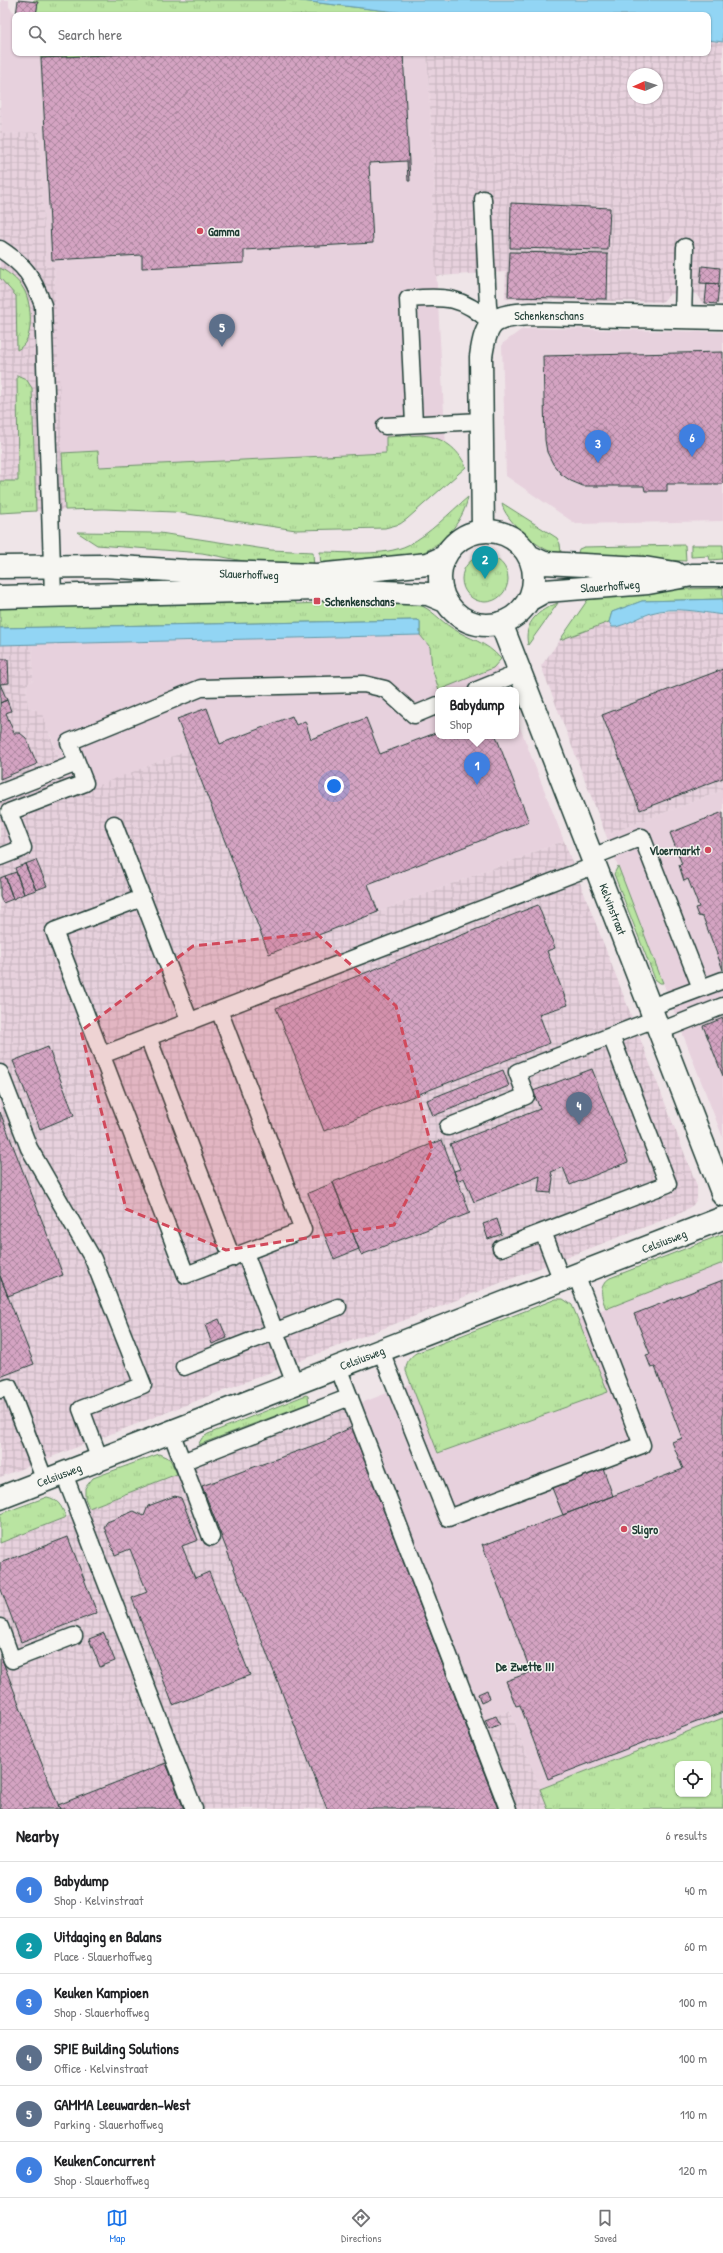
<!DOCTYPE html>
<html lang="en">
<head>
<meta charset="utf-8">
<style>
	body { margin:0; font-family:"Patrick Hand",sans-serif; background:#f2f2f2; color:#202124 }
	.controls { position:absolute; right:12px; bottom:12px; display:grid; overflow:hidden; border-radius:8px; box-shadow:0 1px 3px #0004 }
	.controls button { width:36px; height:36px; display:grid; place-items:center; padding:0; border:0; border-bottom:1px solid #e0e0e0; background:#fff; color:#202124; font:20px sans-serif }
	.compass { position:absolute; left:627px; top:68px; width:36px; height:36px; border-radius:50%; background:#fff; box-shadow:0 1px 3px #0004; rotate:267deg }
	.you { position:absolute; left:334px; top:786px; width:14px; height:14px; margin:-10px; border:3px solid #fff; border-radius:50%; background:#1a73e8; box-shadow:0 0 0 6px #1a73e833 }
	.badge { display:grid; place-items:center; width:26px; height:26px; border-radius:50%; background:#1a73e8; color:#fff; font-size:13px; font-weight:700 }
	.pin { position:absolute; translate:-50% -33px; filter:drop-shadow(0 1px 2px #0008) }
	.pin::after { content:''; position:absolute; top:21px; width:14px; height:12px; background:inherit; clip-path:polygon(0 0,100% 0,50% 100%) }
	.popup { position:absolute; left:435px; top:687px; width:84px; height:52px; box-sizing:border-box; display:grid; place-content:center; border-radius:8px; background:#fff; filter:drop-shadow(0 1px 3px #0005); font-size:13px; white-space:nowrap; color:#757577 }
	.popup b { font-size:15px; color:#202124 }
	.popup::after { content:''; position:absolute; left:50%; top:100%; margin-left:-8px; border:8px solid transparent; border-top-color:#fff }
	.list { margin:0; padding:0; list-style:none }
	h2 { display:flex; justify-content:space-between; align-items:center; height:52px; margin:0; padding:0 16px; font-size:17px }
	h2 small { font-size:13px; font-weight:400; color:#757577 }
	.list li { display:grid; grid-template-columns:26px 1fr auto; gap:12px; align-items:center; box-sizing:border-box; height:56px; padding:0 16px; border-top:1px solid #e0e0e0 }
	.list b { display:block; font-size:15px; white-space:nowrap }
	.list p { margin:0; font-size:13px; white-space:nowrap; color:#757577 }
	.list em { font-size:13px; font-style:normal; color:#757577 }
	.icon { flex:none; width:22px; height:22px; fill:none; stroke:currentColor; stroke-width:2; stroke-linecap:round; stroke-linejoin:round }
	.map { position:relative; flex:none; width:723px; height:1809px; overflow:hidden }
	.search { position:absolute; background:#fff; box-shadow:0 1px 3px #0004; left:12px; right:12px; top:12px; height:44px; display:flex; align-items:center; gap:10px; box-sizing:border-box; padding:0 14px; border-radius:8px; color:#757577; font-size:15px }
	.sheet { height:388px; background:#fff }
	nav { display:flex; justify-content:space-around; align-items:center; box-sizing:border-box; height:56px; border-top:1px solid #e0e0e0; background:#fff; font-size:11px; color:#757577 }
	nav a { display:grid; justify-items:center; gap:2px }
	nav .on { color:#1a73e8 }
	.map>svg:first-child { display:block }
	.built { fill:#e7d1dd }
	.industrial { fill:url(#industrial-grid); fill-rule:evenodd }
	.grass { fill:url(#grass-tufts); stroke:#6c906a; fill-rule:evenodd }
	.water { fill:#92d5f4; stroke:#6498a7 }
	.building { fill:url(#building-cross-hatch); stroke:#1f3d34 }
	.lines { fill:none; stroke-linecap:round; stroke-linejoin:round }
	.lane-casing { stroke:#1f3d34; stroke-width:19 }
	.street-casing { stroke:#1f3d34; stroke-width:25 }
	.secondary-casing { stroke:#1f3d34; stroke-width:25 }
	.lane { stroke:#f6f6f2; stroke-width:16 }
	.street { stroke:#f6f6f2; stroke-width:22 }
	.secondary { stroke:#f6f6f2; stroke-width:22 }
	.marked { fill:#d1495b; fill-opacity:0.2; stroke:#d1495b; stroke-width:3; stroke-dasharray:8 5; stroke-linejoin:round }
	.poi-dot { fill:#d1495b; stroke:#f6f6f2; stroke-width:1.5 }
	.labels { text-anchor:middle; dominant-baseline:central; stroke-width:3; stroke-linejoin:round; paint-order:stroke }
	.poi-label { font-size:12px; font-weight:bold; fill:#1f3d34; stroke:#f6f6f2; text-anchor:start }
	.street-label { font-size:12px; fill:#1f3d34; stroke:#f6f6f2 }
	.neighbourhood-label { font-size:13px; font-weight:bold; fill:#1f3d34; stroke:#f6f6f2 }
</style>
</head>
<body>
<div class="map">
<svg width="723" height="1809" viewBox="0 0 723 1809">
	<defs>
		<pattern id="industrial-grid" width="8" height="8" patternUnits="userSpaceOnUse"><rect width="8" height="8" fill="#e7d1dd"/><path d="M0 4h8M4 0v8" fill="none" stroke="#c6b4be"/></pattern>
		<pattern id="grass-tufts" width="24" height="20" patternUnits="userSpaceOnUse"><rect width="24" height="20" fill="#b9e4a1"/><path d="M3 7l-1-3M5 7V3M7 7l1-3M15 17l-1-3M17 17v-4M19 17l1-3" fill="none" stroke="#9fc48b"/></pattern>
		<pattern id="building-cross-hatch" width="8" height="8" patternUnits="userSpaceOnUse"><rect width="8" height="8" fill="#d4a3c2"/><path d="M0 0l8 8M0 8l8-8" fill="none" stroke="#ab869e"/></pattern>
	</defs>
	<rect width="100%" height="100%" fill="#efe5e8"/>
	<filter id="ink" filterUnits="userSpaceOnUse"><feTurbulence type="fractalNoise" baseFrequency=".025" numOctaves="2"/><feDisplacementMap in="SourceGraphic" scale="8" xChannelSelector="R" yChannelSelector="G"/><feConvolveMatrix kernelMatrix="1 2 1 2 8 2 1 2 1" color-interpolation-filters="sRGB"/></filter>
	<g filter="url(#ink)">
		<path class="built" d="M1,0H9V7L16,14L18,0L33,2L34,0H293L422,15H15V53H427L435,194L432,196L448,484L64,506L54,266L46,265L39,133L2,134L0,88Z
			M534,328L723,332V521L576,524L506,476L502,344L521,330Z
			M420,635L496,665L506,690H438V736H516V717L564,841L268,954L189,750L73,796L51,736L36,710L28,708L26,685L33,680L32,644Z
			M723,790V1138L606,835Z
			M723,1263V1718L540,1789L510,1710L485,1720L361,1403Z"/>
		<path class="industrial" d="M708,40L723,42V303L703,304L696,294H670L662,302L505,299L506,272L436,276L432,196L435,194L427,53H708ZM633,74H657V98H633Z
			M0,88L2,134L39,132L46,265L54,266L65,510L0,513Z
			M680,610L723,615V790L606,835L541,666L560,640L609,622L612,627L626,624L652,613Z
			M32,644L33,680L26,685L28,708L36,710L42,714L73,795L189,750L268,954L564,841L697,1186V1199L693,1205L681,1213L0,1477V645Z
			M355,1385L485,1720L510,1710L540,1789L723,1718V1809H0V1543L176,1474L168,1457ZM678,1764H708V1794H678Z"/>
		<path class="grass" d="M34,0H293L422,15H36L38,3L33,2Z
			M38,53H149L41,58Z
			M0,268C10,273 22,283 26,294C32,310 34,342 17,350L16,296L0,278Z
			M17,375L26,379L32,388L36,511L0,513V481H18Z
			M423,435C443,438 458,448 466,467L407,519L400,524L385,528L296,530L174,512L104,509L65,510L62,453L98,451L99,467L386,453V437Z
			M468,497C464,519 446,541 426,551C406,562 346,565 321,568L320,552C348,552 383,557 408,545C430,534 449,513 468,497Z
			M502,503L557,538L560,544L561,553C545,557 502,518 502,503Z
			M77,532L160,533L271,550L313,552L314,569L280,568L202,553L97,545Z
			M685,545L686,561L577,556L579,549L584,547Z
			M691,545H723V559L710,560L709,556L691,557Z
			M462 579a23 23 0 1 1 46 0a23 23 0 1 1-46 0Z
			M723,588V599L642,601L612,612L609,622L560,640L591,595L649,590Z
			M295,597L296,604L320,603V597L417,604C432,609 439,620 452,628C470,640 486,641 501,659L493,668L439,690L432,668L430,647L420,635V622L417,620L0,628V604Z
			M558,603L528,645C523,622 539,610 558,603Z
			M618,866L663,983H660L655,979L614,874Z
			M723,1234V1263L606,1309C601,1296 598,1286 610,1278Z
			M556,1299H563L572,1305L608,1392L438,1453L406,1371C406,1362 409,1358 416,1353Z
			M306,1395L308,1396L309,1403L198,1445L202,1438L208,1434Z
			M159,1454L170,1459L177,1474L89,1508L85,1498V1488L93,1478Z
			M47,1497C58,1499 62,1507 66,1517L0,1543V1514Z
			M723,1718V1809H548L540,1789ZM678,1764H708V1794H678Z"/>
		<path class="water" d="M293,0H723V42L708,40V15H422Z
			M723,599V615C700,612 674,606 651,613C639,617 628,624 616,627H612L609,622L612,612L642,601Z
			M417,620L420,621V635L0,645V628Z"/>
		<path class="building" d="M18,0L38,2L36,15H16Z
			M149,53H403L410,181H408L407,161L369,163L373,243L244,250V263L142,268V255L52,260L41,58Z
			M511,203L610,208L608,250L510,248Z
			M510,252L608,254L607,299L508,297Z
			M702,266L720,268L719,284L700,283Z
			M707,283L719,284L717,304L705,303Z
			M723,352V484H667V491H645L644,486H583L571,481L561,474L553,464L547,452L545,440L543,356Z
			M0,659H8L9,683L0,684L7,700L0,703Z
			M723,669V778L640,810L602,715Z
			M7,700L11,711L6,713L14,733H20L26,738L37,764L0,779V703Z
			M207,708L220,744L292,716L296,725L305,721L311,739L366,718L380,754L438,732V736H496L529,822L368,884L378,912L269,954L177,719Z
			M723,812V970L703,917L698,916L695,908L699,907L688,879L684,881L679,865L682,864L670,833Z
			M36,860L47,886L36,890L25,864Z
			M25,864L36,890L24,894L15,868Z
			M16,872L24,894L13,899L5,876Z
			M5,876L13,899L3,903L0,897V878Z
			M538,905L555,948L547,951L568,1005L539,1014L550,1043L324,1131L276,1008Z
			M723,1018V1076L703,1026Z
			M48,1047L74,1115L40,1129L13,1061Z
			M592,1069L628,1162L570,1185L563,1167L551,1172L553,1178L551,1193L538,1192L540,1176L474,1202L464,1178L457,1181L454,1171L460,1169L450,1144L540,1109L533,1091Z
			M503,1070L509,1086L433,1116L427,1100Z
			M0,1112L63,1275L8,1296L0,1276Z
			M442,1140L470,1213L361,1255L333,1182Z
			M333,1183L359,1249L334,1259L308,1193Z
			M497,1219L502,1234L488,1239L483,1224Z
			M0,1276L34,1364L0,1377Z
			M723,1280V1712L548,1779L520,1705L516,1706L506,1681L531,1672L482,1544L484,1545L683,1469L672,1442L682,1438L655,1367L651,1368L646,1355L650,1354L634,1314Z
			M219,1319L227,1338L212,1344L205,1325Z
			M352,1427L376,1490L498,1809H327L202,1486L331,1439V1437Z
			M603,1468L613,1496L563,1515L552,1488Z
			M175,1496L181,1498L198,1540L182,1546L195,1578L209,1572L250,1675L173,1705L132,1598L147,1592L130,1549L115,1555L104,1527L107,1522L134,1511L144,1516L148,1506Z
			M68,1537L97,1613L21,1642L0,1587V1563Z
			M104,1633L115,1661L100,1667L89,1639Z
			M0,1654L45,1772L60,1809H0Z
			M487,1690L490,1699L481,1703L478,1694Z
			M496,1716L500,1724L489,1729L485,1720Z
			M166,1763L184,1809H60L58,1805Z"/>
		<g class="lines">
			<g class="lane-casing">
				<path id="lane" d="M483,199L488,306L491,323
					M0,249C26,266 32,276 43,305L53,595
					M683,317L685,247
					M414,424L408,299C445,296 463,296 491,323
					M385,426L481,421
					M477,690L509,677L519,667
					M0,793L77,763
					M114,824L190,1022
					M0,857L23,848L9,812L85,783L69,742L201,688L364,684L385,689L414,715L438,705
					M592,857L642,837L701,988
					M142,898L54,931L186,1275L303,1230L219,1010
					M651,1007L723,980
					M660,1031L723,1006
					M148,1037L232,1258
					M102,1055L596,865
					M0,1073L29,1148L93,1259L143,1385L81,1409L100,1460
					M448,1127L526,1096L517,1072L655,1019
					M543,1232L562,1281
					M501,1248L668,1184L611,1036
					M245,1253L295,1384
					M381,1351L448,1518L642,1445L576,1275
					M184,1367L338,1307
					M338,1367L508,1809
					M0,1390L9,1387L45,1481
					M171,1432L211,1537
					M182,1462L350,1397
					M64,1474L194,1809
					M0,1627L12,1660L74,1636"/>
			</g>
			<g class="street-casing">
				<path id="street" d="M483,531L481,357C486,319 494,316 531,314L723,318
					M501,623L723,1195
					M0,1498L723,1218"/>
			</g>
			<g class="secondary-casing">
				<path id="secondary" d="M440 578a47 47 0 1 1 94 0a47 47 0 1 1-94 0Z
					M529,556L544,563L644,568L675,573
					M0,567L103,566L186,571L317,575L428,564L444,557
					M0,597L318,589L428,594L445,601
					M529,600L545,591L648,583L692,575H723"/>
			</g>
			<use href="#lane" class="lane"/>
			<use href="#street" class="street"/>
			<use href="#secondary" class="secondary"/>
		</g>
	</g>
	<path class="marked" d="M316,933L396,1006L432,1150L394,1225L226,1250L126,1209L81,1031L193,946Z"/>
	<g class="poi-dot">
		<circle cx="200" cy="231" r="4"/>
		<rect x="313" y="597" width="8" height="8" rx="2"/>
		<circle cx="708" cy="850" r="4"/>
		<circle cx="624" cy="1529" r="4"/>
	</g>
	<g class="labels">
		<g class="poi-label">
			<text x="208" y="231">Gamma</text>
			<text x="325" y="601">Schenkenschans</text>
			<text x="700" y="850" text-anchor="end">Vloermarkt</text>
			<text x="632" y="1529">Sligro</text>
		</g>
		<g class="street-label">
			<text x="549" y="315">Schenkenschans</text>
			<text transform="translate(249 574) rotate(2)">Slauerhoffweg</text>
			<text transform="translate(610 586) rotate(-4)">Slauerhoffweg</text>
			<text transform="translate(613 909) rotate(69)">Kelvinstraat</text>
			<text transform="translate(664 1241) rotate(-21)">Celsiusweg</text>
			<text transform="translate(362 1358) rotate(-21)">Celsiusweg</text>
			<text transform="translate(59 1475) rotate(-21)">Celsiusweg</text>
		</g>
		<g class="neighbourhood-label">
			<text x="525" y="1666">De Zwette III</text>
		</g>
	</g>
</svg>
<div class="controls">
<button><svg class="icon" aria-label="locate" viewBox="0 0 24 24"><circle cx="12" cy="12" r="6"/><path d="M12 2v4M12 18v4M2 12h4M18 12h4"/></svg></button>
</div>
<svg class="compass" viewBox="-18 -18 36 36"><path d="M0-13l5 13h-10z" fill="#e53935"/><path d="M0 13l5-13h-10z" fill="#757577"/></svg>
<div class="you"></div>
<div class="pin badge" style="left:477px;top:785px;background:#3f7fe0">1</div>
<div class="popup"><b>Babydump</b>Shop</div>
<div class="pin badge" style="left:485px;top:579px;background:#0f9aa8">2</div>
<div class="pin badge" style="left:598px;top:463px;background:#3f7fe0">3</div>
<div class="pin badge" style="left:579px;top:1125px;background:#5c6f8a">4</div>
<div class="pin badge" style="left:222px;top:347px;background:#5c6f8a">5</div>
<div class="pin badge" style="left:692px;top:457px;background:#3f7fe0">6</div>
<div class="search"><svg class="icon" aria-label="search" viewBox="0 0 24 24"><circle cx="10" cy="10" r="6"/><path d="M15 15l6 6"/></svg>Search here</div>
</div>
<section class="sheet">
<h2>Nearby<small>6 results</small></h2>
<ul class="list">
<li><span class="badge" style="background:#3f7fe0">1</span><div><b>Babydump</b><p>Shop · Kelvinstraat</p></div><em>40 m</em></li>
<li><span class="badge" style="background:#0f9aa8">2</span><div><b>Uitdaging en Balans</b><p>Place · Slauerhoffweg</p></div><em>60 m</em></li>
<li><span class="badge" style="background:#3f7fe0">3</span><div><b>Keuken Kampioen</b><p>Shop · Slauerhoffweg</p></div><em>100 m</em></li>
<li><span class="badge" style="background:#5c6f8a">4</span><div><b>SPIE Building Solutions</b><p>Office · Kelvinstraat</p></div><em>100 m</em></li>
<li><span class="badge" style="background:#5c6f8a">5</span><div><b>GAMMA Leeuwarden-West</b><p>Parking · Slauerhoffweg</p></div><em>110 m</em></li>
<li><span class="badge" style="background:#3f7fe0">6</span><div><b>KeukenConcurrent</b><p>Shop · Slauerhoffweg</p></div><em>120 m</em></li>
</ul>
</section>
<nav>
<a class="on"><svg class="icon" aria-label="map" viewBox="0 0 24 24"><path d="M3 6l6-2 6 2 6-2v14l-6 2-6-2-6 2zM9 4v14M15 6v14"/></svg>Map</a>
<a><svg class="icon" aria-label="directions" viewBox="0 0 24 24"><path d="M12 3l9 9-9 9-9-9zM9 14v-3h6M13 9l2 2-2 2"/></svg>Directions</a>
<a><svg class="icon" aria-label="saved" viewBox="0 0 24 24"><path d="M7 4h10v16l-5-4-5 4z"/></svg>Saved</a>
</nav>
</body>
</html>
